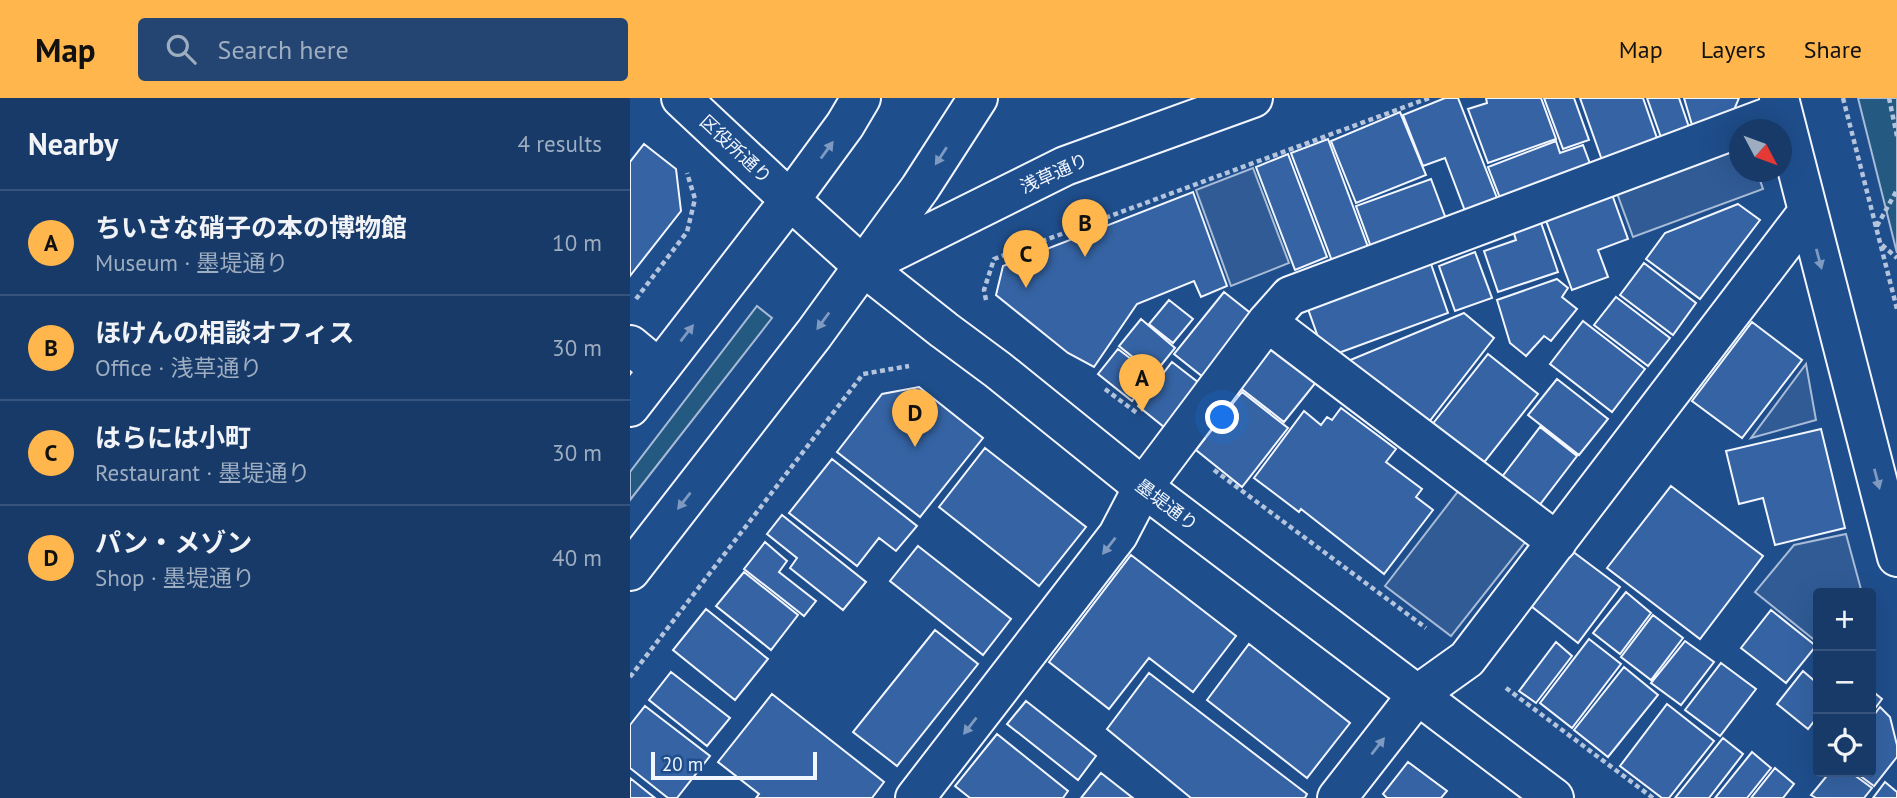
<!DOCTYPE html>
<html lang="en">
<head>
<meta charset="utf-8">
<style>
	body { margin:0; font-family:"PT Sans","Noto Sans JP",sans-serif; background:#244571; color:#f1f3f6 }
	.controls { position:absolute; right:21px; bottom:21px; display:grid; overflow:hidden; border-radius:7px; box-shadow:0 7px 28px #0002 }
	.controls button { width:63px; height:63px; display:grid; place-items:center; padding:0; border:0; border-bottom:2px solid #36547d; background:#173a69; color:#f1f3f6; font:35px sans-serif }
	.compass { position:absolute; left:1099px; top:21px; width:63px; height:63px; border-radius:50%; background:#173a69; box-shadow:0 7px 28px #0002; rotate:131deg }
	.scale { position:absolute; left:21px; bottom:18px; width:166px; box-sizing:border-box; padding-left:7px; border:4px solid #f2f6ff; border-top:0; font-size:19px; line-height:24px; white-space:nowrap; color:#f2f6ff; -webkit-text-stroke:5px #1f4e8c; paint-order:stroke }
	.you { position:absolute; left:593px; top:320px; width:24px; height:24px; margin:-18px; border:5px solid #fff; border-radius:50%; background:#1a73e8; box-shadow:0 0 0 10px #1a73e833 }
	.badge { display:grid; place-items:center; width:46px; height:46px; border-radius:50%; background:#ffb74d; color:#111; font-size:23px; font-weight:700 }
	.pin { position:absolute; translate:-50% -58px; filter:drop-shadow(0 2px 4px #0008) }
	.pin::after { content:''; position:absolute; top:37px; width:24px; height:21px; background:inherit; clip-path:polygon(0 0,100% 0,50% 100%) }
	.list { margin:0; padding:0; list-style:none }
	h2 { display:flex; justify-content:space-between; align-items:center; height:91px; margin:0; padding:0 28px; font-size:30px }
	h2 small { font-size:23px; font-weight:400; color:#9eadc0 }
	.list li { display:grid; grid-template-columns:46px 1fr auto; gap:21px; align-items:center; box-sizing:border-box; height:105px; padding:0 28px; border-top:2px solid #36547d }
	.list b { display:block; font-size:26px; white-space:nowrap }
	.list p { margin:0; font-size:23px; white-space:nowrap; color:#9eadc0 }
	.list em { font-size:23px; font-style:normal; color:#9eadc0 }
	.icon { flex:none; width:38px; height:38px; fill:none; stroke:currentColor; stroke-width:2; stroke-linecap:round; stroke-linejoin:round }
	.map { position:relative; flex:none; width:1267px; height:700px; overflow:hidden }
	header { display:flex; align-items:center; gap:42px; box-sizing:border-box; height:98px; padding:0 35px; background:#ffb74d; color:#111 }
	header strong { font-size:33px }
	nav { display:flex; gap:38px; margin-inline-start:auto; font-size:24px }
	.search { width:490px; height:63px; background:#244571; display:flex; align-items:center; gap:18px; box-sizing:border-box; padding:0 24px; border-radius:7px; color:#9eadc0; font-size:26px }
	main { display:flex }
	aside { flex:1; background:#173a69 }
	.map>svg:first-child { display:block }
	.green { fill:#245a82; stroke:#a8bbd7; stroke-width:2 }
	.parking { fill:#305b95; stroke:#a8bbd7; stroke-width:2 }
	.building { fill:#3563a3; stroke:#f2f6ff; stroke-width:2 }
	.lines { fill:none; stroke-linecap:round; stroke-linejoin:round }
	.minor-casing { stroke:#f2f6ff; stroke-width:42 }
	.major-casing { stroke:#f2f6ff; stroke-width:42 }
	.path { stroke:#b3c4dc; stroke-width:4.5; stroke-dasharray:5 3.5; stroke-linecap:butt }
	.minor { stroke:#1f4e8c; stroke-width:38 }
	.major { stroke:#1f4e8c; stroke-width:38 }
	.oneway { fill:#7e9ac0 }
	.labels { text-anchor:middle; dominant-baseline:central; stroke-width:5; stroke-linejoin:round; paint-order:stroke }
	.street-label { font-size:18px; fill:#f2f6ff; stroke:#1f4e8c }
</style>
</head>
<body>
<header>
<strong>Map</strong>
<div class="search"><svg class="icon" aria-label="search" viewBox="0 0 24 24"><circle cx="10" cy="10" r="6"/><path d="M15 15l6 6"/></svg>Search here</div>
<nav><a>Map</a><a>Layers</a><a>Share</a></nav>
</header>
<main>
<aside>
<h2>Nearby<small>4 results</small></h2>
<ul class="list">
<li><span class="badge">A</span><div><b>ちいさな硝子の本の博物館</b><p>Museum · 墨堤通り</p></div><em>10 m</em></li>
<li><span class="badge">B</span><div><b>ほけんの相談オフィス</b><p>Office · 浅草通り</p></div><em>30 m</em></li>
<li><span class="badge">C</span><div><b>はらには小町</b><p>Restaurant · 墨堤通り</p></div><em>30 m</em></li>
<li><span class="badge">D</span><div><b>パン・メゾン</b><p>Shop · 墨堤通り</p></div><em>40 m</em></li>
</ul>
</aside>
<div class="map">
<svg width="1267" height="700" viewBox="0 0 1267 700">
	<rect width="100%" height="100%" fill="#1f4e8c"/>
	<path class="green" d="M1228,0H1267V155Z
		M127,208L142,220L0,402V374Z"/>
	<path class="parking" d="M1109,40L1110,74H1127L1133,91L1003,139L984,87Z
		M623,70L659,165L601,188L566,92Z
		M1176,266L1186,322L1121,340Z
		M833,387L900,438L821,538L755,488Z
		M1216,436L1232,495H1188V545L1125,494L1164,447Z"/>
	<path class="building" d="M815,0H828L867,100L835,113L815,60L793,68L773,17Z
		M856,0H911L926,41L858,65L838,11L857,5Z
		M914,0H944L959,42L933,51Z
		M950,0H1013L1029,46L973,65Z
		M1017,0H1049L1061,35L1033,45Z
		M1054,0H1109L1104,12L1062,27Z
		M770,14L796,77L726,105L701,43Z
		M698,41L738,149L702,163L661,55Z
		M926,43L930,55L953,47L962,71L872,105L858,69Z
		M14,46L46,71L51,113L0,178V64Z
		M658,56L697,159L665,172L626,69Z
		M801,81L816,121L741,149L726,108Z
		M979,88L998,141L968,152L978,179L942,192L912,112Z
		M563,94L597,188L571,199L564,183L507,206L464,269L438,255L366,197L373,168Z
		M1108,106L1130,122L1070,201L1016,161L1035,135Z
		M907,113L928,174L868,194L854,153L886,142L880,123Z
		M845,154L862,200L825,213L809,168Z
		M1014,165L1066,205L1043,237L990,197Z
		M801,166L818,215L703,257L688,239L678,211Z
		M927,181L938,190L932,199L947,211L921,243L914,238L896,258L880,245L867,202Z
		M594,194L628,221L578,283L544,256Z
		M986,199L1040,240L1018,268L964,227Z
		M539,202L563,221L543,245L519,226Z
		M834,215L864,240L795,329L713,265Z
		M511,221L545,250L524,276L489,248Z
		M953,223L1015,271L982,314L920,266Z
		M1122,224L1172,262L1112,340L1062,303Z
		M635,244L687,283L654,324L604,285Z
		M488,251L522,277L502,303L468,276Z
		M858,256L908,296L848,372L797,333Z
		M542,264L569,285L534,329L508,308Z
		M927,281L978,321L949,357L898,317Z
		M289,289L353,340L290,419L207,354L252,296Z
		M612,294L658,330L612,389L566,352Z
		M711,310L766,351L756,364L792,391L786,399L803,412L754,476L671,411L669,414L624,380L674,313L691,327L697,319L702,322Z
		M910,329L947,358L902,417L865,388Z
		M1191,331L1215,430L1145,447L1133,400L1109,406L1096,353Z
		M355,350L456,429L409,488L309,409Z
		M202,361L287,428L266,453L249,440L227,468L159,415Z
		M1041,388L1133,458L1070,541L977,470Z
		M152,417L236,484L213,512L160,470L167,460L137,436Z
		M135,444L157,463L149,474L186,503L174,518L114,471Z
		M288,448L381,521L353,557L260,483Z
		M942,453L990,489L948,545L901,508Z
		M501,457L606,538L563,594L519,560L479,611L419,564Z
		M114,474L168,517L141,552L86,508Z
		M996,494L1021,515L990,556L963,535Z
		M76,511L138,561L105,602L43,552Z
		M1141,512L1186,548L1156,585L1111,550Z
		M1023,517L1053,540L1021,582L991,559Z
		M305,532L348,566L267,668L223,634Z
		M959,541L991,566L942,630L910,605Z
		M1055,543L1084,564L1051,607L1021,585Z
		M926,544L942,558L906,605L889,593Z
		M619,546L720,625L677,680L577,602Z
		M1091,565L1126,591L1090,638L1055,612Z
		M994,569L1028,597L978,659L944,632Z
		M1173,573L1188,586V618L1178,631L1147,606Z
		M41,574L100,620L77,648L19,602Z
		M519,575L677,696L675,700H561L477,631Z
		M1241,592L1252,601L1241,616Z
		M142,596L254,684L242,700H126L129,696L88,664Z
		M396,603L466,658L448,682L377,626Z
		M1037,606L1084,643L1039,700H1032L990,668Z
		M15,608L80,658L47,700H38L0,670V627Z
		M1250,609L1260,619L1267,647V659L1244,688L1225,674H1241V621Z
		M367,636L438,693L433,700H340L325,688Z
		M1093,640L1113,656L1079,700H1045Z
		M1122,654L1141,670L1117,700H1085Z
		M778,664L817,693L811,700H757L753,696Z
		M1145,670L1164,686L1153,700H1121Z
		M1200,674H1220L1242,690L1234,700H1186L1181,697Z
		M471,675L503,700H451Z
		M0,680L25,700H0Z
		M1255,684L1267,694V700H1243Z"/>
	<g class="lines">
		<g class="minor-casing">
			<path id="minor" d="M51,0L160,102
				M1149,0L1267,459
				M637,224L927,444
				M0,247L29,271
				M285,700L488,437L513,389L637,224L660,198L1152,14
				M707,700L788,596L837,561L1177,115"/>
		</g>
		<g class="major-casing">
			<path id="major" d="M160,102L233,168L314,232L368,272L513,389L924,700
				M238,166L435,68L623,0
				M0,309L160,102L215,27L231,0
				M0,473L184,236L290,90L348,0"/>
		</g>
		<path class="path" d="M1213,0L1267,211
			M1259,0L1267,38
			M1247,128L1267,92
			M1252,147L1267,160
			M6,201L57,134L65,101L57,75
			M356,202L354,192L364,161L799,0
			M475,291L507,315
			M584,372L796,530
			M0,579L233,276L279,268
			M876,590L1023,700"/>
		<use href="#minor" class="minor"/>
		<use href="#major" class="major"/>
	</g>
	<defs><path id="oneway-solid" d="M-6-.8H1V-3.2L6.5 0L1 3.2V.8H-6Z" transform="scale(1.75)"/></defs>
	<g class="oneway">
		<use href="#oneway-solid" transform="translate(197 52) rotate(-54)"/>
		<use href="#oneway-solid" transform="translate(311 58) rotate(123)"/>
		<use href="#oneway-solid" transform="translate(1189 161) rotate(75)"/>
		<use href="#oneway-solid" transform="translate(193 223) rotate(126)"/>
		<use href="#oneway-solid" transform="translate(57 235) rotate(-52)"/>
		<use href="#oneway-solid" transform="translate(1247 381) rotate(75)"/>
		<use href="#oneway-solid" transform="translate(54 403) rotate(128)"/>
		<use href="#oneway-solid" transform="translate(479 448) rotate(128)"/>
		<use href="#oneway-solid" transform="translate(340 628) rotate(128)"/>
		<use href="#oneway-solid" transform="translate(748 648) rotate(-52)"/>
	</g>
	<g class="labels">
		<g class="street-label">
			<text transform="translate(106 51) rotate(43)">区役所通り</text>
			<text transform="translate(424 75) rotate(-24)">浅草通り</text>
			<text transform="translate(537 407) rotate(37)">墨堤通り</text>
		</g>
	</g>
</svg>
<div class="controls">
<button>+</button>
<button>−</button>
<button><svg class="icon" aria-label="locate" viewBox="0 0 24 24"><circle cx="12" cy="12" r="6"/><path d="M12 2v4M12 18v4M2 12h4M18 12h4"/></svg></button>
</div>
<svg class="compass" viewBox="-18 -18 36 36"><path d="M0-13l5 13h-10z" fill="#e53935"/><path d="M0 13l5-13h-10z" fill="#9eadc0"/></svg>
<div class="scale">20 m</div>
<div class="you"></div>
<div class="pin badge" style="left:512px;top:314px">A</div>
<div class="pin badge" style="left:455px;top:159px">B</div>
<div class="pin badge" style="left:396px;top:190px">C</div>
<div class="pin badge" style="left:285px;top:349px">D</div>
</div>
</main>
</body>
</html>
